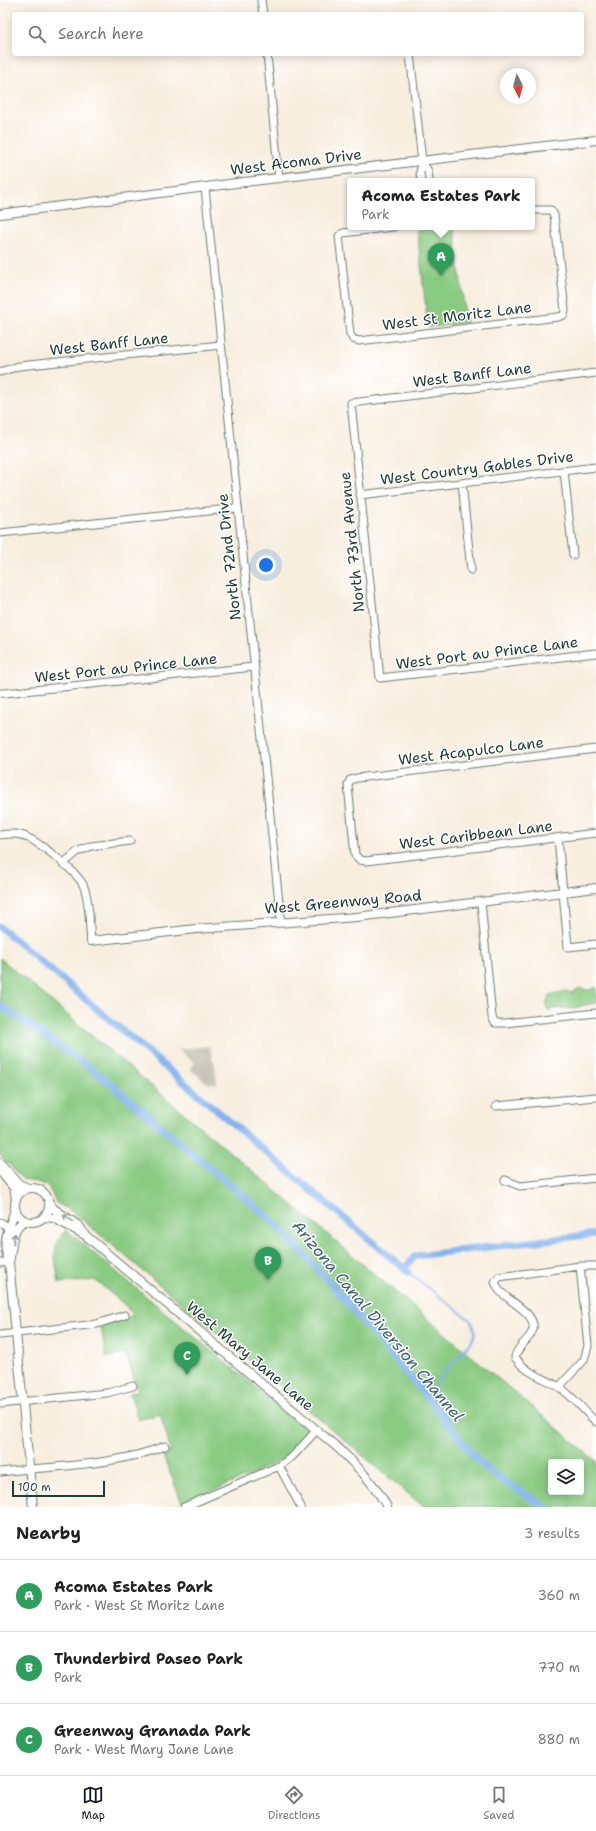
<!DOCTYPE html>
<html lang="en">
<head>
<meta charset="utf-8">
<style>
	body { margin:0; font-family:"Shantell Sans",sans-serif; background:#f2f2f2; color:#222 }
	.controls { position:absolute; right:12px; bottom:12px; display:grid; overflow:hidden; border-radius:4px; box-shadow:0 2px 10px #0003 }
	.controls button { width:36px; height:36px; display:grid; place-items:center; padding:0; border:0; border-bottom:1px solid #e0e0e0; background:#fff; color:#222; font:20px sans-serif }
	.compass { position:absolute; left:500px; top:68px; width:36px; height:36px; border-radius:50%; background:#fff; box-shadow:0 2px 10px #0003; rotate:174deg }
	.scale { position:absolute; left:12px; bottom:10px; width:93px; box-sizing:border-box; padding-left:4px; border:2px solid #1f3d34; border-top:0; font-size:11px; line-height:14px; white-space:nowrap; color:#1f3d34; -webkit-text-stroke:3px #fff; paint-order:stroke }
	.you { position:absolute; left:266px; top:565px; width:14px; height:14px; margin:-10px; border:3px solid #fff; border-radius:50%; background:#1a73e8; box-shadow:0 0 0 6px #1a73e833 }
	.badge { display:grid; place-items:center; width:26px; height:26px; border-radius:50%; background:#111827; color:#fff; font-size:13px; font-weight:700 }
	.pin { position:absolute; translate:-50% -33px; filter:drop-shadow(0 1px 2px #0008) }
	.pin::after { content:''; position:absolute; top:21px; width:14px; height:12px; background:inherit; clip-path:polygon(0 0,100% 0,50% 100%) }
	.popup { position:absolute; left:347px; top:178px; width:188px; height:52px; box-sizing:border-box; display:grid; place-content:center; border-radius:4px; background:#fff; filter:drop-shadow(0 1px 3px #0005); font-size:13px; white-space:nowrap; color:#767676 }
	.popup b { font-size:15px; color:#222 }
	.popup::after { content:''; position:absolute; left:50%; top:100%; margin-left:-8px; border:8px solid transparent; border-top-color:#fff }
	.list { margin:0; padding:0; list-style:none }
	h2 { display:flex; justify-content:space-between; align-items:center; height:52px; margin:0; padding:0 16px; font-size:17px }
	h2 small { font-size:13px; font-weight:400; color:#767676 }
	.list li { display:grid; grid-template-columns:26px 1fr auto; gap:12px; align-items:center; box-sizing:border-box; height:72px; padding:0 16px; border-top:1px solid #e0e0e0 }
	.list b { display:block; font-size:15px; white-space:nowrap }
	.list p { margin:0; font-size:13px; white-space:nowrap; color:#767676 }
	.list em { font-size:13px; font-style:normal; color:#767676 }
	.icon { flex:none; width:22px; height:22px; fill:none; stroke:currentColor; stroke-width:2; stroke-linecap:round; stroke-linejoin:round }
	.map { position:relative; flex:none; width:596px; height:1507px; overflow:hidden }
	.search { position:absolute; background:#fff; box-shadow:0 2px 10px #0003; left:12px; right:12px; top:12px; height:44px; display:flex; align-items:center; gap:10px; box-sizing:border-box; padding:0 14px; border-radius:4px; color:#767676; font-size:15px }
	.sheet { height:268px; background:#fff }
	nav { display:flex; justify-content:space-around; align-items:center; box-sizing:border-box; height:56px; border-top:1px solid #e0e0e0; background:#fff; font-size:11px; color:#767676 }
	nav a { display:grid; justify-items:center; gap:2px }
	nav .on { color:#111827 }
	.map>svg:first-child { display:block }
	.industrial { fill:#c7c5b8 }
	.green { fill:#8acb82; stroke:#54845b; fill-rule:evenodd }
	.lines { fill:none; stroke-linecap:round; stroke-linejoin:round }
	.stream { stroke:#83b3ee; stroke-width:2 }
	.canal { stroke:#83b3ee; stroke-width:7 }
	.minor-casing { stroke:#6b7b70; stroke-width:9 }
	.tertiary-casing { stroke:#6b7b70; stroke-width:10 }
	.minor { stroke:#fff; stroke-width:7 }
	.tertiary { stroke:#fff; stroke-width:8 }
	.oneway { stroke:#8f9e9a }
	.labels { text-anchor:middle; dominant-baseline:central; stroke-width:3; stroke-linejoin:round; paint-order:stroke }
	.street-label { font-size:15px; fill:#1f3d34; stroke:#fff }
	.water-label { font-size:16px; font-style:italic; fill:#3d606c; stroke:#fff }
</style>
</head>
<body>
<div class="map">
<svg width="596" height="1507" viewBox="0 0 596 1507">
	<rect width="100%" height="100%" fill="#fff"/>
	<filter id="ink" filterUnits="userSpaceOnUse"><feTurbulence type="fractalNoise" baseFrequency=".025" numOctaves="2"/><feDisplacementMap in="SourceGraphic" scale="8" xChannelSelector="R" yChannelSelector="G"/><feConvolveMatrix kernelMatrix="1 2 1 2 8 2 1 2 1" color-interpolation-filters="sRGB"/></filter>
	<filter id="wash" filterUnits="userSpaceOnUse"><feTurbulence type="fractalNoise" baseFrequency=".012" numOctaves="4" result="noise"/><feDisplacementMap in="SourceGraphic" scale="16" xChannelSelector="R" yChannelSelector="G"/><feGaussianBlur stdDeviation="0.9" result="paint"/><feColorMatrix in="noise" values="0 0 0 0 0 0 0 0 0 0 0 0 0 0 0 0 0 1.4 0 .05"/><feComposite in="paint" operator="in"/></filter>
	<g filter="url(#wash)">
		<rect width="100%" height="100%" fill="#f7eede"/>
		<path class="industrial" d="M210,1046L212,1058L215,1065L217,1084L207,1083L190,1069L195,1063L178,1049Z"/>
		<path class="green" d="M441,227H454L466,323L428,327L417,230Z
			M0,958L596,1461V1507H424L73,1212L56,1203C48,1182 44,1183 23,1180L0,1155ZM551,1462H581V1492H551Z
			M596,987V1003L584,1005L573,1009L562,1008L549,1010L547,1009V1001L549,995L566,991L572,993L579,988L589,990Z
			M66,1230L307,1430L308,1435C295,1461 223,1486 195,1498L182,1503L162,1453L171,1451L160,1414L138,1420L130,1393L138,1391L126,1354L106,1358L101,1327L132,1316L126,1306L95,1280L59,1283C56,1260 49,1249 66,1230Z"/>
		<g class="lines">
			<path class="stream" d="M408,1272L470,1320C475,1327 476,1335 471,1342L439,1379L434,1392L435,1407"/>
			<path class="canal" d="M0,927L408,1272
				M0,1005L100,1075L277,1225L330,1283L435,1407L469,1451L490,1472L545,1507
				M404,1269L415,1256L596,1234"/>
		</g>
	</g>
	<g filter="url(#ink)">
		<g class="lines">
			<g class="minor-casing">
				<path id="minor" d="M261,0L263,14
					M267,54L279,179
					M410,54L422,161L420,172L421,181
					M422,161L428,171L429,181
					M205,188L281,922
					M393,227L343,233L339,236L350,334L353,339L359,341L558,317L564,315L565,310L554,215L551,210H532
					M0,372L19,366L221,345
					M596,373L351,403L380,678L596,653
					M564,471L573,555
					M462,483L471,570
					M360,495L596,467
					M0,533L237,508
					M0,693H5L254,667
					M596,749L357,778L350,780L348,785L355,855L360,860L366,861L596,833
					M0,835C7,834 14,833 21,835C36,839 79,873 84,887C90,903 89,924 91,941
					M558,838L568,947L596,944
					M63,864L77,852L91,846L130,841
					M481,902L492,1017L495,1023H505L596,1013
					M496,1106L596,1097
					M505,1180L520,1186L596,1178
					M0,1222L8,1227
					M0,1263L9,1262
					M596,1266H580L499,1277L495,1282C496,1285 498,1288 499,1290C508,1301 536,1313 533,1329C531,1340 517,1345 515,1357C527,1375 544,1377 559,1387C573,1396 584,1411 596,1422
					M0,1335L97,1324L125,1315
					M559,1387L584,1360L588,1346L580,1266
					M0,1404L107,1393L133,1386
					M279,1466L301,1507
					M0,1472C53,1466 115,1466 165,1446
					M184,1507L279,1466L293,1456L316,1431"/>
			</g>
			<g class="tertiary-casing">
				<path id="tertiary" d="M0,214L244,182L596,140
					M91,941L196,929L357,917L596,888
					M0,1163L19,1184L28,1188
					M0,1171L14,1188L16,1199
					M15 1205a17 17 0 1 1 34 0a17 17 0 1 1-34 0Z
					M49,1203L54,1209L79,1226L85,1235L338,1448C357,1466 375,1484 387,1507
					M44,1217L54,1218L85,1235
					M25,1221C10,1227 13,1248 9,1262L33,1507
					M9,1262C0,1238 11,1229 15,1207"/>
			</g>
			<use href="#minor" class="minor"/>
			<use href="#tertiary" class="tertiary"/>
		</g>
		<defs><path id="oneway-shaft" d="M-6 0H5M1.5-3L5.5 0L1.5 3" fill="none" stroke-width="1.6" stroke-linecap="round" stroke-linejoin="round"/></defs>
		<g class="oneway">
			<use href="#oneway-shaft" transform="translate(68 1218) rotate(-146)"/>
			<use href="#oneway-shaft" transform="translate(14 1239) rotate(-81)"/>
		</g>
	</g>
	<g class="labels">
		<g class="street-label">
			<text transform="translate(296 162) rotate(-7)">West Acoma Drive</text>
			<text transform="translate(457 316) rotate(-7)">West St Moritz Lane</text>
			<text transform="translate(109 344) rotate(-6)">West Banff Lane</text>
			<text transform="translate(472 375) rotate(-7)">West Banff Lane</text>
			<text transform="translate(477 468) rotate(-7)">West Country Gables Drive</text>
			<text transform="translate(352 542) rotate(-96)">North 73rd Avenue</text>
			<text transform="translate(229 557) rotate(-96)">North 72nd Drive</text>
			<text transform="translate(487 653) rotate(-7)">West Port au Prince Lane</text>
			<text transform="translate(126 668) rotate(-6)">West Port au Prince Lane</text>
			<text transform="translate(471 751) rotate(-7)">West Acapulco Lane</text>
			<text transform="translate(476 835) rotate(-7)">West Caribbean Lane</text>
			<text transform="translate(343 902) rotate(-5)">West Greenway Road</text>
			<text transform="translate(250 1356) rotate(40)">West Mary Jane Lane</text>
		</g>
		<g class="water-label">
			<text transform="translate(378 1321) rotate(50)">Arizona Canal Diversion Channel</text>
		</g>
	</g>
</svg>
<div class="controls">
<button><svg class="icon" aria-label="layers" viewBox="0 0 24 24"><path d="M12 4l9 5-9 5-9-5zM3 14l9 5 9-5"/></svg></button>
</div>
<svg class="compass" viewBox="-18 -18 36 36"><path d="M0-13l5 13h-10z" fill="#e53935"/><path d="M0 13l5-13h-10z" fill="#767676"/></svg>
<div class="scale">100 m</div>
<div class="you"></div>
<div class="pin badge" style="left:441px;top:276px;background:#2e9e5b">A</div>
<div class="popup"><b>Acoma Estates Park</b>Park</div>
<div class="pin badge" style="left:268px;top:1280px;background:#2e9e5b">B</div>
<div class="pin badge" style="left:187px;top:1375px;background:#2e9e5b">C</div>
<div class="search"><svg class="icon" aria-label="search" viewBox="0 0 24 24"><circle cx="10" cy="10" r="6"/><path d="M15 15l6 6"/></svg>Search here</div>
</div>
<section class="sheet">
<h2>Nearby<small>3 results</small></h2>
<ul class="list">
<li><span class="badge" style="background:#2e9e5b">A</span><div><b>Acoma Estates Park</b><p>Park · West St Moritz Lane</p></div><em>360 m</em></li>
<li><span class="badge" style="background:#2e9e5b">B</span><div><b>Thunderbird Paseo Park</b><p>Park</p></div><em>770 m</em></li>
<li><span class="badge" style="background:#2e9e5b">C</span><div><b>Greenway Granada Park</b><p>Park · West Mary Jane Lane</p></div><em>880 m</em></li>
</ul>
</section>
<nav>
<a class="on"><svg class="icon" aria-label="map" viewBox="0 0 24 24"><path d="M3 6l6-2 6 2 6-2v14l-6 2-6-2-6 2zM9 4v14M15 6v14"/></svg>Map</a>
<a><svg class="icon" aria-label="directions" viewBox="0 0 24 24"><path d="M12 3l9 9-9 9-9-9zM9 14v-3h6M13 9l2 2-2 2"/></svg>Directions</a>
<a><svg class="icon" aria-label="saved" viewBox="0 0 24 24"><path d="M7 4h10v16l-5-4-5 4z"/></svg>Saved</a>
</nav>
</body>
</html>
